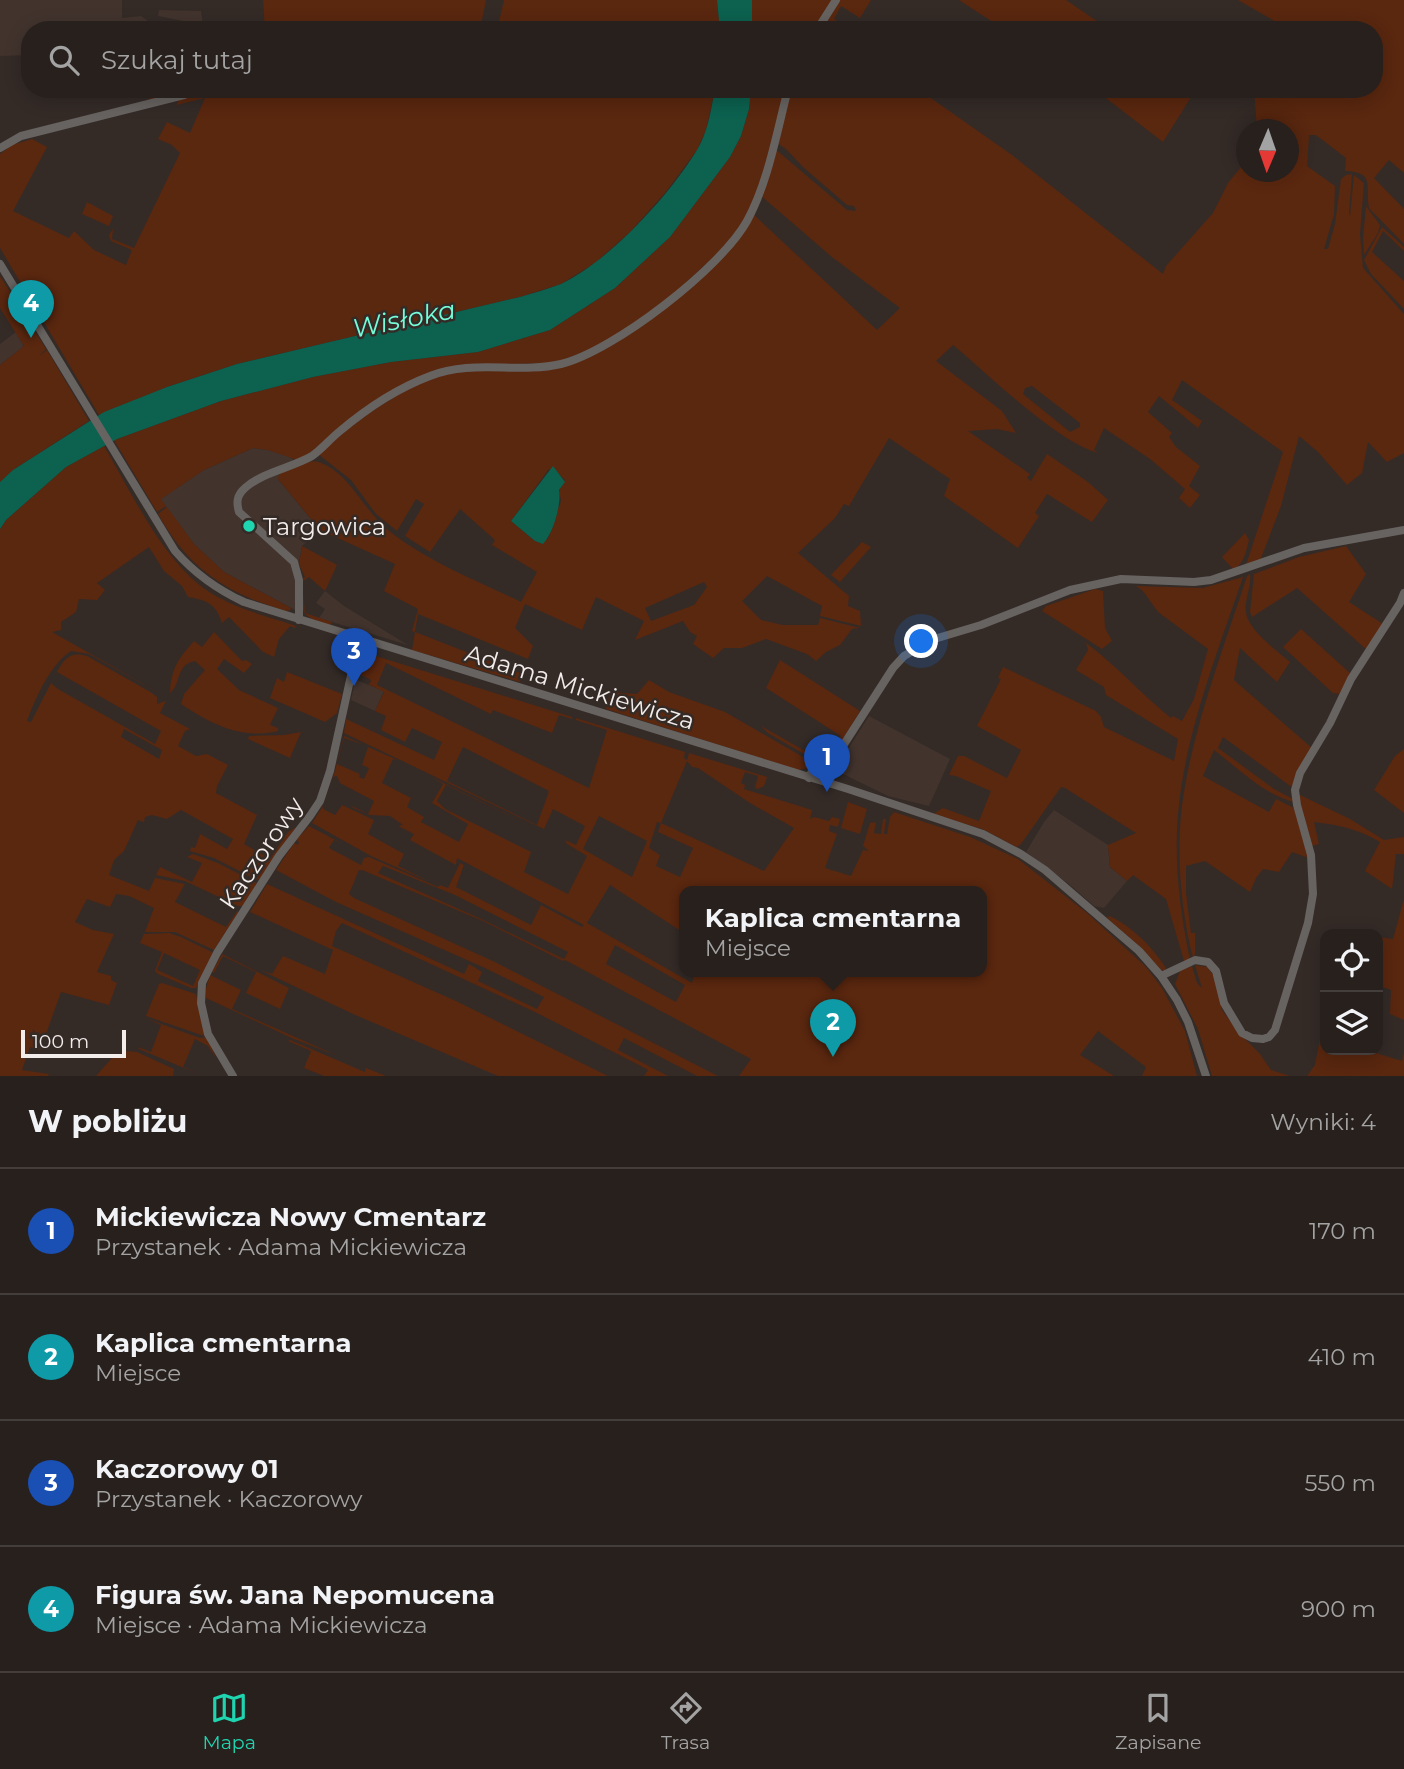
<!DOCTYPE html>
<html lang="pl">
<head>
<meta charset="utf-8">
<style>
	body { margin:0; font-family:Montserrat,sans-serif; background:#2f2826; color:#f1f3f6 }
	.controls { position:absolute; right:21px; bottom:21px; display:grid; overflow:hidden; border-radius:14px; box-shadow:0 4px 18px #0003 }
	.controls button { width:63px; height:63px; display:grid; place-items:center; padding:0; border:0; border-bottom:2px solid #433e3b; background:#27201d; color:#f1f3f6; font:35px sans-serif }
	.compass { position:absolute; left:1236px; top:119px; width:63px; height:63px; border-radius:50%; background:#27201d; box-shadow:0 4px 18px #0003; rotate:182deg }
	.scale { position:absolute; left:21px; bottom:18px; width:105px; box-sizing:border-box; padding-left:7px; border:4px solid #f2ecea; border-top:0; font-size:19px; line-height:24px; white-space:nowrap; color:#f2ecea; -webkit-text-stroke:5px #342b27; paint-order:stroke }
	.you { position:absolute; left:922px; top:642px; width:24px; height:24px; margin:-18px; border:5px solid #fff; border-radius:50%; background:#1a73e8; box-shadow:0 0 0 10px #1a73e833 }
	.badge { display:grid; place-items:center; width:46px; height:46px; border-radius:50%; background:#1ed5b0; color:#fff; font-size:23px; font-weight:700 }
	.pin { position:absolute; translate:-50% -58px; filter:drop-shadow(0 2px 4px #0008) }
	.pin::after { content:''; position:absolute; top:37px; width:24px; height:21px; background:inherit; clip-path:polygon(0 0,100% 0,50% 100%) }
	.popup { position:absolute; left:679px; top:886px; width:308px; height:91px; box-sizing:border-box; display:grid; place-content:center; border-radius:14px; background:#27201d; filter:drop-shadow(0 2px 5px #0005); font-size:23px; white-space:nowrap; color:#a4a3a4 }
	.popup b { font-size:26px; color:#f1f3f6 }
	.popup::after { content:''; position:absolute; left:50%; top:100%; margin-left:-14px; border:14px solid transparent; border-top-color:#27201d }
	.list { margin:0; padding:0; list-style:none }
	h2 { display:flex; justify-content:space-between; align-items:center; height:91px; margin:0; padding:0 28px; font-size:30px }
	h2 small { font-size:23px; font-weight:400; color:#a4a3a4 }
	.list li { display:grid; grid-template-columns:46px 1fr auto; gap:21px; align-items:center; box-sizing:border-box; height:126px; padding:0 28px; border-top:2px solid #433e3b }
	.list b { display:block; font-size:26px; white-space:nowrap }
	.list p { margin:0; font-size:23px; white-space:nowrap; color:#a4a3a4 }
	.list em { font-size:23px; font-style:normal; color:#a4a3a4 }
	.icon { flex:none; width:38px; height:38px; fill:none; stroke:currentColor; stroke-width:2; stroke-linecap:round; stroke-linejoin:round }
	.map { position:relative; flex:none; width:1404px; height:1076px; overflow:hidden }
	.search { position:absolute; background:#27201d; box-shadow:0 4px 18px #0003; left:21px; right:21px; top:21px; height:77px; display:flex; align-items:center; gap:18px; box-sizing:border-box; padding:0 24px; border-radius:28px; color:#a4a3a4; font-size:26px }
	.sheet { height:595px; background:#27201d }
	nav { display:flex; justify-content:space-around; align-items:center; box-sizing:border-box; height:98px; border-top:2px solid #433e3b; background:#27201d; font-size:19px; color:#a4a3a4 }
	nav a { display:grid; justify-items:center; gap:4px }
	nav .on { color:#1ed5b0 }
	.map>svg:first-child { display:block }
	.built { fill:#42332d }
	.green { fill:#5a270f; fill-rule:evenodd }
	.water { fill:#0c614f }
	.lines { fill:none; stroke-linecap:round; stroke-linejoin:round }
	.minor { stroke:#676361; stroke-width:8 }
	.poi-dot { fill:#1ed5b0; stroke:#342b27; stroke-width:2.5 }
	.labels { text-anchor:middle; dominant-baseline:central; stroke-width:5; stroke-linejoin:round; paint-order:stroke }
	.poi-label { font-size:24px; fill:#f2ecea; stroke:#342b27; text-anchor:start }
	.street-label { font-size:24px; fill:#f2ecea; stroke:#342b27 }
	.water-label { font-size:26px; font-style:italic; fill:#74fcd9; stroke:#342b27 }
</style>
</head>
<body>
<div class="map">
<svg width="1404" height="1076" viewBox="0 0 1404 1076">
	<rect width="100%" height="100%" fill="#342b27"/>
	<path class="built" d="M0,0H122V18L141,16L148,21L153,30H30V55L0,56Z
		M159,10L201,11L203,25L158,16Z
		M16,332L24,346L0,365V344Z
		M253,448L268,450L290,456L298,465L278,479L320,530L302,546L299,563L295,567V610L224,572L194,544L160,499L204,470Z
		M325,591L344,606L408,645L319,618L325,609L316,603Z
		M359,681L384,691L375,711L351,700L355,682Z
		M869,716L950,759L929,806L888,796L835,770Z
		M1054,810L1108,845L1110,867L1127,881L1104,908L1094,906L1070,885L1026,852L1044,822Z"/>
	<path class="green" d="M263,0H486L480,30H265Z
		M504,0H717L720,30H497Z
		M752,0H832L814,30H752Z
		M839,0H871L860,18L841,6L834,19L852,30H826L824,26Z
		M959,0H1066L1110,30H1005Z
		M1238,0H1404V173L1389,160L1374,178L1404,209V244L1369,208C1365,187 1376,172 1345,171L1346,158L1316,135H1309L1307,166L1335,186L1334,214L1324,249H1328L1335,224L1341,179L1346,175L1352,174L1349,213L1350,216L1354,175L1364,183L1360,234L1363,268L1404,314V453L1387,462L1368,442L1362,473L1347,485L1318,452L1299,436L1281,506L1260,561L1246,565L1283,452L1182,380L1172,400L1202,421L1198,428L1159,396L1148,412L1172,433L1169,437L1176,447L1200,466L1189,486L1200,495L1190,508L1179,498L1185,489L1150,459L1104,428L1094,450L1098,453C1056,441 989,375 953,345L936,361L1002,411L1016,433L997,429L968,431L1030,474L1027,478L1031,481L1047,454L1088,482L1108,500L1092,522L1047,494L1035,513L1039,516L1018,548L944,496L950,479L889,438L849,506L844,504L835,518L798,553L849,596L848,606L860,611L861,626L820,616L822,606L767,576L742,601L761,620L783,625H818L820,618L860,628L852,629L840,645L826,652L816,661L807,654L766,639L742,648H724L713,658L693,644L697,636L690,632L683,621L635,640L644,621L596,597L582,630L525,604L515,628L533,646L528,659L418,614L415,632L412,631L418,609L384,591L395,564L320,530L278,479L279,474C291,469 306,458 319,462C350,473 364,511 388,530C428,562 476,580 521,602L537,572L492,545L495,540L460,509L430,552L405,536L424,504L416,499L397,531L376,514L351,480L318,454L326,446L368,414L410,387L442,373L572,363L676,298L753,214L877,330L900,308L832,257L761,196L774,148L847,210L856,211L854,206L847,205L803,167L786,149L777,143L791,89H918L1012,155L1163,274L1166,266L1213,213L1228,183L1246,161V172H1288V130L1257,129L1254,89H1374V30H1290ZM1032,386L1080,423V427L1070,432L1023,394L1025,388ZM549,469L557,472L565,480L559,490L561,501L548,539L535,541L511,521ZM704,582L707,587L694,605L651,621L645,608Z
		M176,89H715L706,130L697,150L665,193L630,232L595,263L561,284L520,297L237,364L167,387L99,415L0,248V154L12,145L32,139L47,147L13,211L69,238L74,231L94,250L126,265L132,250L111,241L109,235L113,229L112,239L134,248L180,153L172,145L158,139L167,122L190,133L205,98L176,105L180,99L189,96L186,91L150,100L149,95Z
		M751,89H786L759,187L746,220L720,251L667,300L602,345L554,363L467,365L397,390L318,449L297,460L268,450L253,448L204,470L161,499L166,506L157,512L114,440L221,401L313,377L391,362L478,352L550,330L615,288L670,237L730,157L741,136L749,109Z
		M1094,89H1196L1163,142Z
		M87,202L113,216L109,226L82,214Z
		M1366,206L1380,225L1378,233L1364,255L1363,238Z
		M1382,227L1404,247V251L1383,231L1372,252L1404,281V309L1371,274L1364,260Z
		M0,276L46,349L39,356L47,350L89,421L13,470L0,482V365L24,346L0,308Z
		M104,446C132,493 164,564 211,593C236,609 267,616 296,626L295,628L290,626L279,639L274,657L263,652L229,617L222,623C216,604 207,600 188,597L182,586L164,571L149,547L97,583L105,590L97,600L79,599L76,612L61,622V630L52,632L170,699L89,654L71,651C50,665 36,697 27,721L31,722L51,683L58,689L155,744L161,731L57,672C64,658 71,651 87,656L152,693L157,697V704L166,701L160,713L190,729L185,731L178,746L196,756L207,754L228,765L217,786L216,793L257,815L244,844L270,859L288,832L296,827L261,878L257,880L214,858L190,851L191,847L195,848L200,834L227,849L233,839L181,810L167,819L152,815L145,817L144,822L138,820L124,851L114,860L109,875L149,891L155,878L185,884L175,902L226,927L238,910V913L214,950L175,932H145L154,908L129,896L116,894L110,907L87,899L75,922L93,930L114,934L97,972L111,976V980L117,983L109,1005L61,992L40,1051L30,1047L22,1070L49,1074L48,1076H0V529L6,520L66,467ZM124,729L162,750L159,759L121,737Z
		M167,507L194,544L224,572L291,608L290,610L286,611C226,593 189,569 158,514Z
		M1245,533L1249,540C1246,552 1244,563 1234,570L1222,557Z
		M862,542L871,547L840,582L831,575Z
		M302,546L337,565L325,591L309,577L302,582L305,613L332,622L330,626C301,617 300,612 300,583L305,577L299,564Z
		M1346,546L1366,574L1349,602L1383,624L1367,650L1297,588L1252,617L1250,612L1254,574L1299,557Z
		M1250,574C1252,586 1244,600 1246,612C1247,629 1277,651 1290,662L1277,682L1240,648L1234,680L1312,748L1293,788L1223,737L1218,748L1274,789L1293,799L1294,802C1264,795 1238,768 1214,750L1203,776L1269,812L1276,799L1296,809L1309,858L1292,852L1279,872L1263,869L1256,878L1250,892L1205,861L1186,866V893L1191,933H1195V954L1193,958C1180,908 1175,843 1184,792C1196,719 1224,647 1247,576Z
		M1243,577C1218,651 1184,737 1178,815C1174,863 1180,912 1190,959L1184,961L1166,899L1133,875L1127,881L1110,867L1108,845L1136,833L1065,788L1061,787L1021,844L1017,847L982,829L933,814L943,808L979,821L991,791L956,776L949,775L958,756H964L1007,778L1021,750L977,726L1001,679L998,678L1003,667L1096,711L1101,717L1104,727L1174,761L1178,739L1106,695L1104,687L1076,670L1088,650L1086,643C1116,665 1141,694 1171,718L1173,716L1182,721L1194,699L1208,649L1158,612L1143,591L1136,586L1203,588Z
		M1095,589L1103,591L1105,628L1112,641L1102,649L1042,611L1046,606Z
		M1301,629L1351,674L1339,694L1333,693L1283,647Z
		M214,632L242,661L246,660L252,664L244,673L224,659L217,669L239,690L278,708L270,725L278,728V731C242,740 211,724 181,704L184,694L205,670L195,661C175,665 182,683 170,693C171,669 178,659 194,641L202,647Z
		M415,632L523,674L520,682L412,650Z
		M363,652L572,717V719L559,715L552,733L493,710L491,714L386,663L377,685L589,788L607,730L576,720V718L685,752L684,758L687,760L689,753L767,777L764,786L758,789L755,788L758,776L745,772L741,783L745,785L744,789L812,810L810,819L814,817L829,821L832,817L840,819L838,827L830,825L829,831L837,834L825,868L851,876L863,850L869,851L863,846L870,823L876,822L874,833L881,834L883,819H886L884,834H887L890,817L894,812L970,837L1018,859L1087,913L1146,967L1162,988L1185,1031L1197,1076H1142L1146,1067L1098,1031L1080,1055L1114,1076H739L751,1059L565,960L563,961L483,921L362,870H359L349,894L354,898L495,962L718,1076H697L624,1038L618,1050L668,1076H644L648,1070L641,1066L537,1013L342,923L336,931L332,946L456,1001L608,1076H498L353,1014L260,970L272,974L283,956L325,974L333,950L250,912L267,884L464,974L469,964L482,972L478,981L537,1009L544,997L485,968L336,902L276,870L294,843L298,845L299,842L296,840L309,826L343,844L334,840L329,848L361,865L364,858L369,857L438,887L440,885L448,888L460,863L464,865L456,887L531,925L541,905L582,927L584,925L457,858L456,865L454,864L410,840L414,834L398,826L403,825L390,816L370,815L353,808L352,806L368,814L374,801L340,783L337,776L333,777L331,786L344,736L364,745L344,738L337,764L360,774L359,777L364,779L369,768L362,765L368,747L400,761L393,759L382,783L411,798L407,807L424,817L421,822L459,842L468,824L432,803L443,784L431,777L539,830L446,785L437,801L445,809L531,852L524,872L568,894L587,856L567,844L565,840L576,845L585,826L553,809L544,829L344,733L346,719L434,760L442,742L412,728L405,742L381,730L386,716L375,711L384,692L368,684L371,682L370,679L356,673ZM463,747L549,791L537,825L447,781ZM687,761L692,767L698,768L750,803L794,828L764,871L661,823ZM599,816L647,841L632,877L583,849ZM657,822L661,823L658,832L693,848L680,877L656,866L660,855L649,848ZM383,866L455,895L568,952L564,959L479,918L378,873ZM610,885L684,933V891H982V971H696L692,983L587,923ZM615,945L685,985L676,1002L606,964Z
		M780,660L860,711L836,750L822,761H816L768,733L761,726L819,759L836,745L841,736L766,688Z
		M287,672L342,694L337,713L325,722L270,698L277,678L284,682Z
		M649,680L669,692L725,712L810,761L811,767L798,770L606,709L610,692L637,694Z
		M301,732L290,758L248,739L249,736L284,735Z
		M1404,749V813L1374,790L1395,756Z
		M1298,794L1350,819L1384,840L1404,837V854H1396L1392,889L1365,871L1380,842C1358,829 1339,825 1314,822L1319,844L1311,846Z
		M848,802L867,809L860,834L841,828Z
		M342,805L374,820L368,834L404,854L398,866L430,882L371,856L312,823L323,806V809L335,815Z
		M193,854L218,863L257,883L243,906H238L185,881L156,875L160,867L192,882L202,863L187,857Z
		M1404,899V1020L1390,1014L1391,990L1378,985V937L1393,939Z
		M1109,916C1131,925 1154,949 1166,968L1165,970H1161L1139,946L1107,918Z
		M169,933L181,937L214,953L196,988H191L158,974L155,971L162,952L140,943L144,934ZM164,953L200,970L193,986L157,970Z
		M222,954L289,988L280,1009L246,993L256,972L223,956L214,973L212,972Z
		M1195,965L1207,967L1215,977L1222,1010L1238,1032L1260,1054L1271,1070L1290,1076H1212L1198,1029L1175,984L1180,971L1192,966L1197,983L1202,988Z
		M210,975L241,990L232,1009L338,1056L294,1039L206,998L205,992Z
		M162,983L196,994L205,1034L204,1036L146,1016L159,984Z
		M145,1018L200,1038L207,1037L216,1058L208,1046L195,1039L183,1067L203,1076L139,1049L138,1047L151,1052L161,1025Z
		M1325,1038V1050H1366L1402,1061L1404,1053V1076H1307L1315,1065L1320,1039Z
		M290,1040L365,1072L366,1068L386,1076H324L304,1068L311,1051L288,1041Z
		M127,1051L137,1052L174,1069L173,1076H96L111,1059Z"/>
	<path class="water" d="M717,0H752V30H720Z
		M715,89H751L749,109L741,136L730,157L670,237L615,288L550,330L478,352L391,362L313,377L221,401L117,439L66,467L6,520L0,529V482L13,470L104,412L167,387L237,364L520,297C533,293 548,289 561,284C609,261 669,196 697,150C708,132 711,110 715,89Z
		M553,466L565,482L559,490C562,503 553,534 543,544L535,541L511,521Z"/>
	<g class="lines">
		<path class="minor" d="M817,30L836,0
			M0,148L21,136L184,95
			M0,264L175,551C195,574 216,589 244,602L848,789L983,834L1021,854L1045,870L1139,951L1161,976L1177,1000L1188,1022L1206,1076
			M299,620V580L294,562L239,512C236,502 237,495 245,488C263,472 291,468 312,456C322,449 330,439 340,431C365,410 398,388 430,376C472,359 518,374 561,364C614,351 721,268 747,221C768,183 777,131 788,89
			M809,778L811,773L824,766L839,752L893,668L904,656L931,640L981,625L1070,590L1121,579L1194,582L1211,580L1304,548L1404,530
			M1161,976L1195,960L1208,962L1216,971L1224,1003L1242,1033L1252,1038L1263,1039L1269,1037L1275,1030L1308,923L1313,894L1311,855L1297,805L1295,790L1300,773L1330,723L1351,679L1400,603L1404,593
			M233,1076L208,1034L201,1003L202,983L217,953L279,856L310,816L320,801L330,771L359,639"/>
	</g>
	<circle class="poi-dot" cx="249" cy="526" r="7"/>
	<g class="labels">
		<g class="poi-label">
			<text x="263" y="526">Targowica</text>
		</g>
		<g class="street-label">
			<text transform="translate(580 687) rotate(17)">Adama Mickiewicza</text>
			<text transform="translate(261 853) rotate(-56)">Kaczorowy</text>
		</g>
		<g class="water-label">
			<text transform="translate(404 319) rotate(-11)">Wisłoka</text>
		</g>
	</g>
</svg>
<div class="controls">
<button><svg class="icon" aria-label="locate" viewBox="0 0 24 24"><circle cx="12" cy="12" r="6"/><path d="M12 2v4M12 18v4M2 12h4M18 12h4"/></svg></button>
<button><svg class="icon" aria-label="layers" viewBox="0 0 24 24"><path d="M12 4l9 5-9 5-9-5zM3 14l9 5 9-5"/></svg></button>
</div>
<svg class="compass" viewBox="-18 -18 36 36"><path d="M0-13l5 13h-10z" fill="#e53935"/><path d="M0 13l5-13h-10z" fill="#a4a3a4"/></svg>
<div class="scale">100 m</div>
<div class="you"></div>
<div class="pin badge" style="left:827px;top:792px;background:#1a4fb4">1</div>
<div class="pin badge" style="left:833px;top:1057px;background:#0f9aa8">2</div>
<div class="popup"><b>Kaplica cmentarna</b>Miejsce</div>
<div class="pin badge" style="left:354px;top:686px;background:#1a4fb4">3</div>
<div class="pin badge" style="left:31px;top:338px;background:#0f9aa8">4</div>
<div class="search"><svg class="icon" aria-label="search" viewBox="0 0 24 24"><circle cx="10" cy="10" r="6"/><path d="M15 15l6 6"/></svg>Szukaj tutaj</div>
</div>
<section class="sheet">
<h2>W pobliżu<small>Wyniki: 4</small></h2>
<ul class="list">
<li><span class="badge" style="background:#1a4fb4">1</span><div><b>Mickiewicza Nowy Cmentarz</b><p>Przystanek · Adama Mickiewicza</p></div><em>170 m</em></li>
<li><span class="badge" style="background:#0f9aa8">2</span><div><b>Kaplica cmentarna</b><p>Miejsce</p></div><em>410 m</em></li>
<li><span class="badge" style="background:#1a4fb4">3</span><div><b>Kaczorowy 01</b><p>Przystanek · Kaczorowy</p></div><em>550 m</em></li>
<li><span class="badge" style="background:#0f9aa8">4</span><div><b>Figura św. Jana Nepomucena</b><p>Miejsce · Adama Mickiewicza</p></div><em>900 m</em></li>
</ul>
</section>
<nav>
<a class="on"><svg class="icon" aria-label="map" viewBox="0 0 24 24"><path d="M3 6l6-2 6 2 6-2v14l-6 2-6-2-6 2zM9 4v14M15 6v14"/></svg>Mapa</a>
<a><svg class="icon" aria-label="directions" viewBox="0 0 24 24"><path d="M12 3l9 9-9 9-9-9zM9 14v-3h6M13 9l2 2-2 2"/></svg>Trasa</a>
<a><svg class="icon" aria-label="saved" viewBox="0 0 24 24"><path d="M7 4h10v16l-5-4-5 4z"/></svg>Zapisane</a>
</nav>
</body>
</html>
